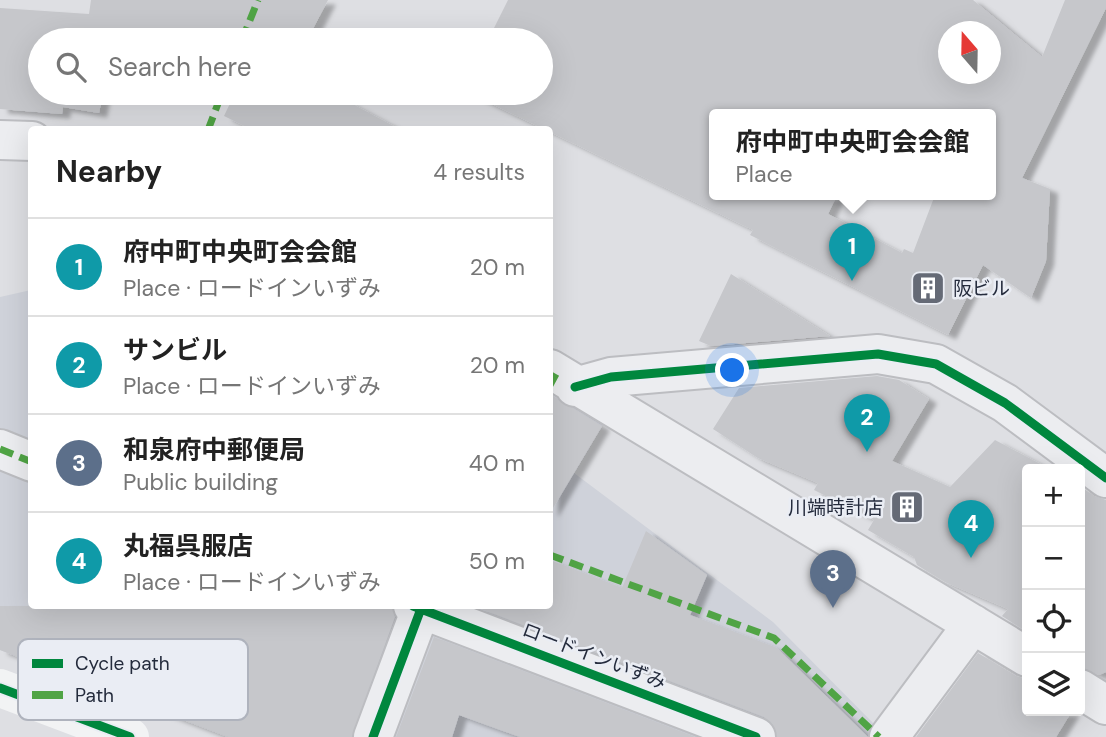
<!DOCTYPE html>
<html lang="en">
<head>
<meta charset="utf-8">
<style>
	body { margin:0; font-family:"DM Sans","Noto Sans JP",sans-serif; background:#f2f2f2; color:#222 }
	.controls { position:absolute; right:21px; bottom:21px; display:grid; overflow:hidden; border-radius:7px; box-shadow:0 7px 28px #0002 }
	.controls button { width:63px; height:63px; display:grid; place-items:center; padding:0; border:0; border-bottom:2px solid #e0e0e0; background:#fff; color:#222; font:35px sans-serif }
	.compass { position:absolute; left:938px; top:21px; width:63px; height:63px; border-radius:50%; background:#fff; box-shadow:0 7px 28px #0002; rotate:340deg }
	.you { position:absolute; left:733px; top:371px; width:24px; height:24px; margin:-18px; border:5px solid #fff; border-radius:50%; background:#1a73e8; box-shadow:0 0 0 10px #1a73e833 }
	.badge { display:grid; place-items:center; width:46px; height:46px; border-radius:50%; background:#656a76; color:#fff; font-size:23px; font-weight:700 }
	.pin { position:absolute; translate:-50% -58px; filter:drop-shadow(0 2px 4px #0008) }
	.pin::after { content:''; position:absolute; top:37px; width:24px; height:21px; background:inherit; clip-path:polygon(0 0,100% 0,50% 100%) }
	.popup { position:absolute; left:709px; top:109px; width:287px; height:91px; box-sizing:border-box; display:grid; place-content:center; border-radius:7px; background:#fff; filter:drop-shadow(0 2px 5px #0005); font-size:23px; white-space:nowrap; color:#767676 }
	.popup b { font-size:26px; color:#222 }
	.popup::after { content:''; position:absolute; left:50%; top:100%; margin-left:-14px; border:14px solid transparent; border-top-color:#fff }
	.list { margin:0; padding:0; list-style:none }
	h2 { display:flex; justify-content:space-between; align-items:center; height:91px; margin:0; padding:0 28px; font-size:30px }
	h2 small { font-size:23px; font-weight:400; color:#767676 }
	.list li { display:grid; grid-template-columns:46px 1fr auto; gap:21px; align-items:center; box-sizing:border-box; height:98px; padding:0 28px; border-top:2px solid #e0e0e0 }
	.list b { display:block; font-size:26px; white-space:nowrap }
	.list p { margin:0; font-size:23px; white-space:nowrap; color:#767676 }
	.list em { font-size:23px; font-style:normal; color:#767676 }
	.icon { flex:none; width:38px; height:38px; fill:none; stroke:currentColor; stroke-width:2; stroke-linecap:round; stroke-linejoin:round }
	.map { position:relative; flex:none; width:1106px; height:737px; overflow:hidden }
	.search { position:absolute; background:#fff; box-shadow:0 7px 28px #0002; left:28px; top:28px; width:525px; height:77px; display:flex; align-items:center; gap:18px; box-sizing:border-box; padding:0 24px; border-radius:38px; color:#767676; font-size:26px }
	.panel { position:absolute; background:#fff; box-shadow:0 7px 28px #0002; left:28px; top:126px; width:525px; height:483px; border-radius:7px }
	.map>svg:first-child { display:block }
	.built { fill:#cfd2da }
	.building { fill:#c6c7cb; fill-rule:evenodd; filter:url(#shadow) }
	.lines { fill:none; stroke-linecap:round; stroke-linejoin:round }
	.street-casing { stroke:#bcbdc1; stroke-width:42 }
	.street { stroke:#ecedf0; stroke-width:38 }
	.secondary { stroke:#f2f3f4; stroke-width:38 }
	.quiet { stroke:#50a445; stroke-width:7; stroke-dasharray:14 7; stroke-linecap:butt }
	.cycleway-casing { stroke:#eaedf4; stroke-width:13 }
	.cycleway { stroke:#00873e; stroke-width:9 }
	.labels { text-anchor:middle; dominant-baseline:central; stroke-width:5; stroke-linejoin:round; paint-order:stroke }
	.poi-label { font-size:19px; fill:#242b3c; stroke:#eaedf4; text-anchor:start }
	.street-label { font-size:19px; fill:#242b3c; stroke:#eaedf4 }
	.key { fill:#eaedf4; stroke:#afb3bd; stroke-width:2 }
	.key-label { font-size:19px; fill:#242b3c }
</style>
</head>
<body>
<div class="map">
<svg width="1106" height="737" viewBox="0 0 1106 737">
	<defs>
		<filter id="shadow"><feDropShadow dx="8" dy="4.5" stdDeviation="2" flood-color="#0004"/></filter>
	</defs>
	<rect width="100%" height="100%" fill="#dedfe3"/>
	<path class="built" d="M31,290L32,606H550V391L605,421L574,473L773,622L878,728L870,737H228L0,650V297Z"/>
	<path class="building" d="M91,0H328L307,40H40V93H103L99,113L63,107L62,114L0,109V8L89,14Z
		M508,0H973L1042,57L1065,0H1106V8L1022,178L1050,189L1046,261L1031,298L983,265L948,335L750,235L753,230L469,93H541V40H488ZM948,32H990V74H948ZM714,115H990V195H935L913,253L904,249L902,253L828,214L837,195H714Z
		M235,93H332L401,130H253L224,116Z
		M731,274L830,336L711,346L699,341Z
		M877,376L899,380L929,399L892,461L950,487L995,440L1050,469H1027V632L1002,616L1008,609L945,582L917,565L914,557L868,530L874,520L814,490L818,483L758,458L713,429L739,388Z
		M550,394L602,426L550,513Z
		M1080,486L1094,496L1106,500V672L1099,675L1080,667Z
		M646,531L707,575L690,615L777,648L868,737H777L773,724L764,717L473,606H550V560L622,588Z
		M0,606H392L395,617L352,737H228L0,650Z
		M434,637L695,737H520L459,715L452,737H396Z
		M978,653L1016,676L1027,679V711H1072L1056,737H916Z"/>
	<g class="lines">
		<g class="street-casing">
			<path id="street" d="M0,140L32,141
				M550,369L1027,657
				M575,387L611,377L878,354L936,364L1005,403L1106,478
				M0,449L32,462
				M413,606L756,737
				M1080,689L1106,705
				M373,737L422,606
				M889,737L973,624"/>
		</g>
		<use href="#street" class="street"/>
		<path class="secondary" d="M0,688L130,737"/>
		<path class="quiet" d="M242,40L258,0
			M208,130L222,93
			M550,385L556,374
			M0,449L32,462
			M550,555L774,638L879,737"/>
		<g class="cycleway-casing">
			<path id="cycleway" d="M575,387L611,377L878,354L936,364L1005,403L1106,478
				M413,606L756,737
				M0,688L130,737
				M373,737L422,606"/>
		</g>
		<use href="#cycleway" class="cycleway"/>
	</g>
	<defs>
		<g id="building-square" transform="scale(1.75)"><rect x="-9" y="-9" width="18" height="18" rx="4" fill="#656a76" stroke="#eaedf4"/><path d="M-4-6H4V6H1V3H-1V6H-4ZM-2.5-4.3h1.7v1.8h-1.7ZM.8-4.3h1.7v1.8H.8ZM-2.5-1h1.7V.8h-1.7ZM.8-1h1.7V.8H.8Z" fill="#fff"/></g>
	</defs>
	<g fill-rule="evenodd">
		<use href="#building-square" x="928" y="288"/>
		<use href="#building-square" x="907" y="507"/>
	</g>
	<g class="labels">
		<g class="poi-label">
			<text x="953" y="288">阪ビル</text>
			<text x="883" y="507" text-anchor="end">川端時計店</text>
		</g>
		<g class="street-label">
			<text transform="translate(594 656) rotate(21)">ロードインいずみ</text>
		</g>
	</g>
	<rect x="18" y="639" width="230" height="81" rx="10" class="key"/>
	<rect x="32" y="659" width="31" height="9" fill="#00873e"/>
	<rect x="32" y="691" width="31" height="8" fill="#50a445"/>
	<g class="key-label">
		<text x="75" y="670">Cycle path</text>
		<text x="75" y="702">Path</text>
	</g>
</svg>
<div class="controls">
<button>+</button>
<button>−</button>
<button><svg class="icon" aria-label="locate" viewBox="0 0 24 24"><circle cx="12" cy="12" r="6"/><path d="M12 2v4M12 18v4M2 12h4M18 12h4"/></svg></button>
<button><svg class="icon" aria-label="layers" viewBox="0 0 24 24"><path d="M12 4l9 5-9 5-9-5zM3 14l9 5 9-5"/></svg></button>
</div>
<svg class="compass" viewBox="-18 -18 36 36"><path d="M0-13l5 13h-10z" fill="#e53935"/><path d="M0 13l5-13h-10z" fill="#767676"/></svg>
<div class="you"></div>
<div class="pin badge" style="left:852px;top:281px;background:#0f9aa8">1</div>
<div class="popup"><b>府中町中央町会会館</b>Place</div>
<div class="pin badge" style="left:867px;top:452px;background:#0f9aa8">2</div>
<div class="pin badge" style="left:833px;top:608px;background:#5c6f8a">3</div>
<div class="pin badge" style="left:971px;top:558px;background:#0f9aa8">4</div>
<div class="search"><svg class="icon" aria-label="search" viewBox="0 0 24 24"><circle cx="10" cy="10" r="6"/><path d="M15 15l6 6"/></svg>Search here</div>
<section class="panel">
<h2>Nearby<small>4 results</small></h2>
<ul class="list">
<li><span class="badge" style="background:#0f9aa8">1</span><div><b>府中町中央町会会館</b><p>Place · ロードインいずみ</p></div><em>20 m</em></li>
<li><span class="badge" style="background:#0f9aa8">2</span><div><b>サンビル</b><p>Place · ロードインいずみ</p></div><em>20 m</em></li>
<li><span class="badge" style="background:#5c6f8a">3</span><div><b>和泉府中郵便局</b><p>Public building</p></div><em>40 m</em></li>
<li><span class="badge" style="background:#0f9aa8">4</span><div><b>丸福呉服店</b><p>Place · ロードインいずみ</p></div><em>50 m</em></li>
</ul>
</section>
</div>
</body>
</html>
